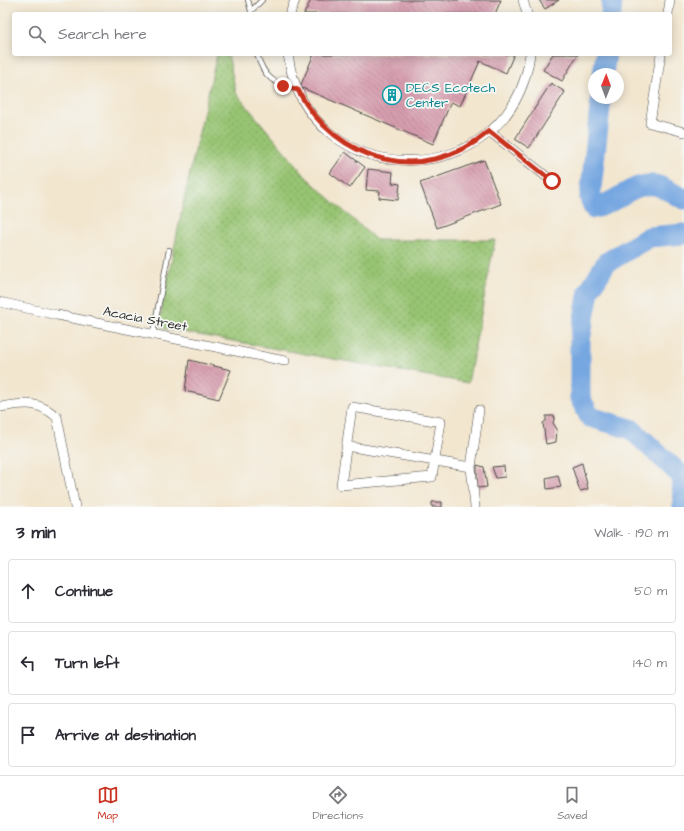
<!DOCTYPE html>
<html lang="en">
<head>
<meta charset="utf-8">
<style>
	body { margin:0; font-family:"Architects Daughter",sans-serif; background:#f7f7f7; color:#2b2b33 }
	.compass { position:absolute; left:588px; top:68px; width:36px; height:36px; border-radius:50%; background:#fff; box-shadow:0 2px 10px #0003; rotate:1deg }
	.stop { position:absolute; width:12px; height:12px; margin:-9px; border:3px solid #c8321e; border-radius:50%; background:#fff }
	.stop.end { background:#c8321e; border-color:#fff; box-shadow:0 1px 4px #0008 }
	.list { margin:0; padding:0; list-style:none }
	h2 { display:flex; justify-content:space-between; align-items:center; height:52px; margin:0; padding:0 16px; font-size:17px }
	h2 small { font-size:13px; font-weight:400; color:#7c7c81 }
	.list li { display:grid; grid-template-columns:26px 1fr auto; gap:12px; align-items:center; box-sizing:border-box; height:64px; margin:0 8px 8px; padding:0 8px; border:1px solid #e1e1e2; border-radius:4px }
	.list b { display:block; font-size:15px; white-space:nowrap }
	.list em { font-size:13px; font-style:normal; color:#7c7c81 }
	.icon { flex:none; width:22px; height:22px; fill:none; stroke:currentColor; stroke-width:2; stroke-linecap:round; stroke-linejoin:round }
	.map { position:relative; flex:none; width:684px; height:507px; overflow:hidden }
	.search { position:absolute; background:#fff; box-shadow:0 2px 10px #0003; left:12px; right:12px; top:12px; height:44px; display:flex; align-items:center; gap:10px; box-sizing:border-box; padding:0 14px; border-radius:4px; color:#7c7c81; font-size:15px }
	.sheet { height:268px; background:#fff }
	nav { display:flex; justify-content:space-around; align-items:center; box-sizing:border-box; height:56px; border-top:1px solid #e1e1e2; background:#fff; font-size:11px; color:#7c7c81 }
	nav a { display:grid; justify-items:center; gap:2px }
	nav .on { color:#c8321e }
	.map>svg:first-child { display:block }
	.grass { fill:url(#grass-dots); stroke:#61784e }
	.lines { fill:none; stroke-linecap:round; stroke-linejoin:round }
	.river { stroke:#77a7e1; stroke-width:21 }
	.building { fill:url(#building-back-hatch) }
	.service-casing { stroke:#494744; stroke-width:6 }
	.minor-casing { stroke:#494744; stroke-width:10 }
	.service { stroke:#fff; stroke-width:4.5 }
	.minor { stroke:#fff; stroke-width:9 }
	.route { stroke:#c8321e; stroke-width:5 }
	.labels { text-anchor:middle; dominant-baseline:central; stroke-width:3.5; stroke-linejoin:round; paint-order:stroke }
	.culture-label { font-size:13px; fill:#0d838f; stroke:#f6f6f2; text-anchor:start }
	.street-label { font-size:13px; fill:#2b2b2b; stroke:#f6f6f2 }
</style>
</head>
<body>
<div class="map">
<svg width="684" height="507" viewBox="0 0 684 507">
	<defs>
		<pattern id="grass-dots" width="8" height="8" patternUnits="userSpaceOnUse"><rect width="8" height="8" fill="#97c472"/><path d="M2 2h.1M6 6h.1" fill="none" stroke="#7b9f5e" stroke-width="1.8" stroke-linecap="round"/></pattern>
		<pattern id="building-back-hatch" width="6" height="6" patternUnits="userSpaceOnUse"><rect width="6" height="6" fill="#d79eaf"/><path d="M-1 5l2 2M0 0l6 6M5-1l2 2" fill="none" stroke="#af818f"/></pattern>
	</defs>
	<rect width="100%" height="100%" fill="#f6f6f2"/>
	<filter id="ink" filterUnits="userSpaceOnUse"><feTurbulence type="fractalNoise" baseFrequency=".025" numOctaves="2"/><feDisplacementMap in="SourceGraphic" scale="8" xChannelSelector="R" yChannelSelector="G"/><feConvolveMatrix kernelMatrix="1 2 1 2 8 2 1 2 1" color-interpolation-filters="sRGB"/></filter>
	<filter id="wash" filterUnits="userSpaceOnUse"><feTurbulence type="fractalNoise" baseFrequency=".012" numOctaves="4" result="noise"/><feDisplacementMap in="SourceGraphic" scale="16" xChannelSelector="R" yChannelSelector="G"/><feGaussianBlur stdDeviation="0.9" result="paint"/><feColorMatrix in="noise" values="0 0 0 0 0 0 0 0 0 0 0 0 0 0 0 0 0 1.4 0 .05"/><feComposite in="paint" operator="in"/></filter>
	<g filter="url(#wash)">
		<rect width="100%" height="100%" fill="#f2e6cf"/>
		<path class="grass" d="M217,54H228L236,93L306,177L376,240H495L468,383L165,329L159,323L184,199Z"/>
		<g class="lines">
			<path class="river" d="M611,14L612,0
				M603,74L606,54
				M601,98L590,198L594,208C616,204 632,182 655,185C664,187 676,195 684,199
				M683,507L682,476L631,429L590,417L580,398V340L589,291L606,263L649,237L684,234"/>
		</g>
		<g id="blocks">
			<path class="building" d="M311,0H501L495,14H304Z
				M539,0H559L545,9Z
				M314,54H514L506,73L480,61L460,106L451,102L433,144L300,87Z
				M553,54H578L562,81L543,70Z
				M551,83L565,92L529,148L515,139Z
				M345,152L365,167L350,188L330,173Z
				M484,160L501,204L437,228L420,183Z
				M368,169L393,172L392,183L400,184L398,200L379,198L380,191L366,190Z
				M189,360L231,370L219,399L185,391Z
				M546,416H555L553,423L557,429L556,442L546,444L543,423L546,421Z
				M582,463L588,489L580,491L572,467Z
				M477,465L484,467L487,487L477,488Z
				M504,466L505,477L496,478L492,467Z
				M558,475L561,487L547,489L546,478Z
				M432,502H442V507H432Z"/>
		</g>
	</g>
	<g filter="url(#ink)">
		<use href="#blocks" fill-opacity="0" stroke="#494744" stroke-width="1"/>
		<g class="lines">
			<g class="service-casing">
				<path id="service" d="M248,0L251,11
					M251,14V11L262,0
					M257,54C264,79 274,83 298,90
					M153,334L169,250"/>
			</g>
			<g class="minor-casing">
				<path id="minor" d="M523,0L527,14
					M290,14L295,0
					M668,14L670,0
					M288,54C306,196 512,196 530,54
					M661,54L650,123L684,132
					M489,131L552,181
					M0,302L57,315L285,361
					M0,407C24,403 37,400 57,417L75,507
					M352,407L441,422L432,477L341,485Z
					M346,446L471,467
					M475,507L471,467L479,410"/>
			</g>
			<use href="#service" class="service"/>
			<use href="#minor" class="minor"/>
		</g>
	</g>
	<g class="lines" filter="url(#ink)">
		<path class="route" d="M283,86L298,90C336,163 424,187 489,131L552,181"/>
	</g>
	<defs>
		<g id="building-ring" transform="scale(1)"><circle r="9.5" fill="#f6f6f2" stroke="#0f9aa8" stroke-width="1.5"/><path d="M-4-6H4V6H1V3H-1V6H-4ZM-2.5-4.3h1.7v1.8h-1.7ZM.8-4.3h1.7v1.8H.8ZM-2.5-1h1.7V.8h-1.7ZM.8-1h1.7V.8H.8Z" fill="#0f9aa8"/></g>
	</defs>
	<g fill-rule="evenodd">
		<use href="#building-ring" x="392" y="95"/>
	</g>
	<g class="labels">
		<g class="culture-label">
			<text x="406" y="88">DECS Ecotech<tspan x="406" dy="15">Center</tspan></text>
		</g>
		<g class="street-label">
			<text transform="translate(145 319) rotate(11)">Acacia Street</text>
		</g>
	</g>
</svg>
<svg class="compass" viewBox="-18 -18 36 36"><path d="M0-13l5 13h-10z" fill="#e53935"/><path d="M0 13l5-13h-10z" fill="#7c7c81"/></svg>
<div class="stop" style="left:552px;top:181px"></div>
<div class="stop end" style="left:283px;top:86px"></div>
<div class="search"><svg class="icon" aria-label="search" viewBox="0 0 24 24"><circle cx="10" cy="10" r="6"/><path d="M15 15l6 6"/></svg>Search here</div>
</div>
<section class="sheet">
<h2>3 min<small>Walk · 190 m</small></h2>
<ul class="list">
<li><svg class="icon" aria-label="ahead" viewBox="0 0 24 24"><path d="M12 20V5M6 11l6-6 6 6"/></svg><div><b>Continue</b></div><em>50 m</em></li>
<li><svg class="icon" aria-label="left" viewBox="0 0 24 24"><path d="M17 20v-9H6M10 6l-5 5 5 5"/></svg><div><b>Turn left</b></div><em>140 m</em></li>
<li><svg class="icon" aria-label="arrive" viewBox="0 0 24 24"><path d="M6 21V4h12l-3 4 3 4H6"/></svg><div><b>Arrive at destination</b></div></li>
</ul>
</section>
<nav>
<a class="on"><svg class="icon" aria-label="map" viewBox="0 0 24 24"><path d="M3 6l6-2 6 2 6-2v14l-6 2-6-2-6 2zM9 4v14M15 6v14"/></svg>Map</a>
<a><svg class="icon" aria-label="directions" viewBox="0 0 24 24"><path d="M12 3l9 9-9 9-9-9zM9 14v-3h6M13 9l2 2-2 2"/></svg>Directions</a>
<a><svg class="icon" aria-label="saved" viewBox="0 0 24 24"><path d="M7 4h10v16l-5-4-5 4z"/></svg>Saved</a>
</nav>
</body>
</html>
